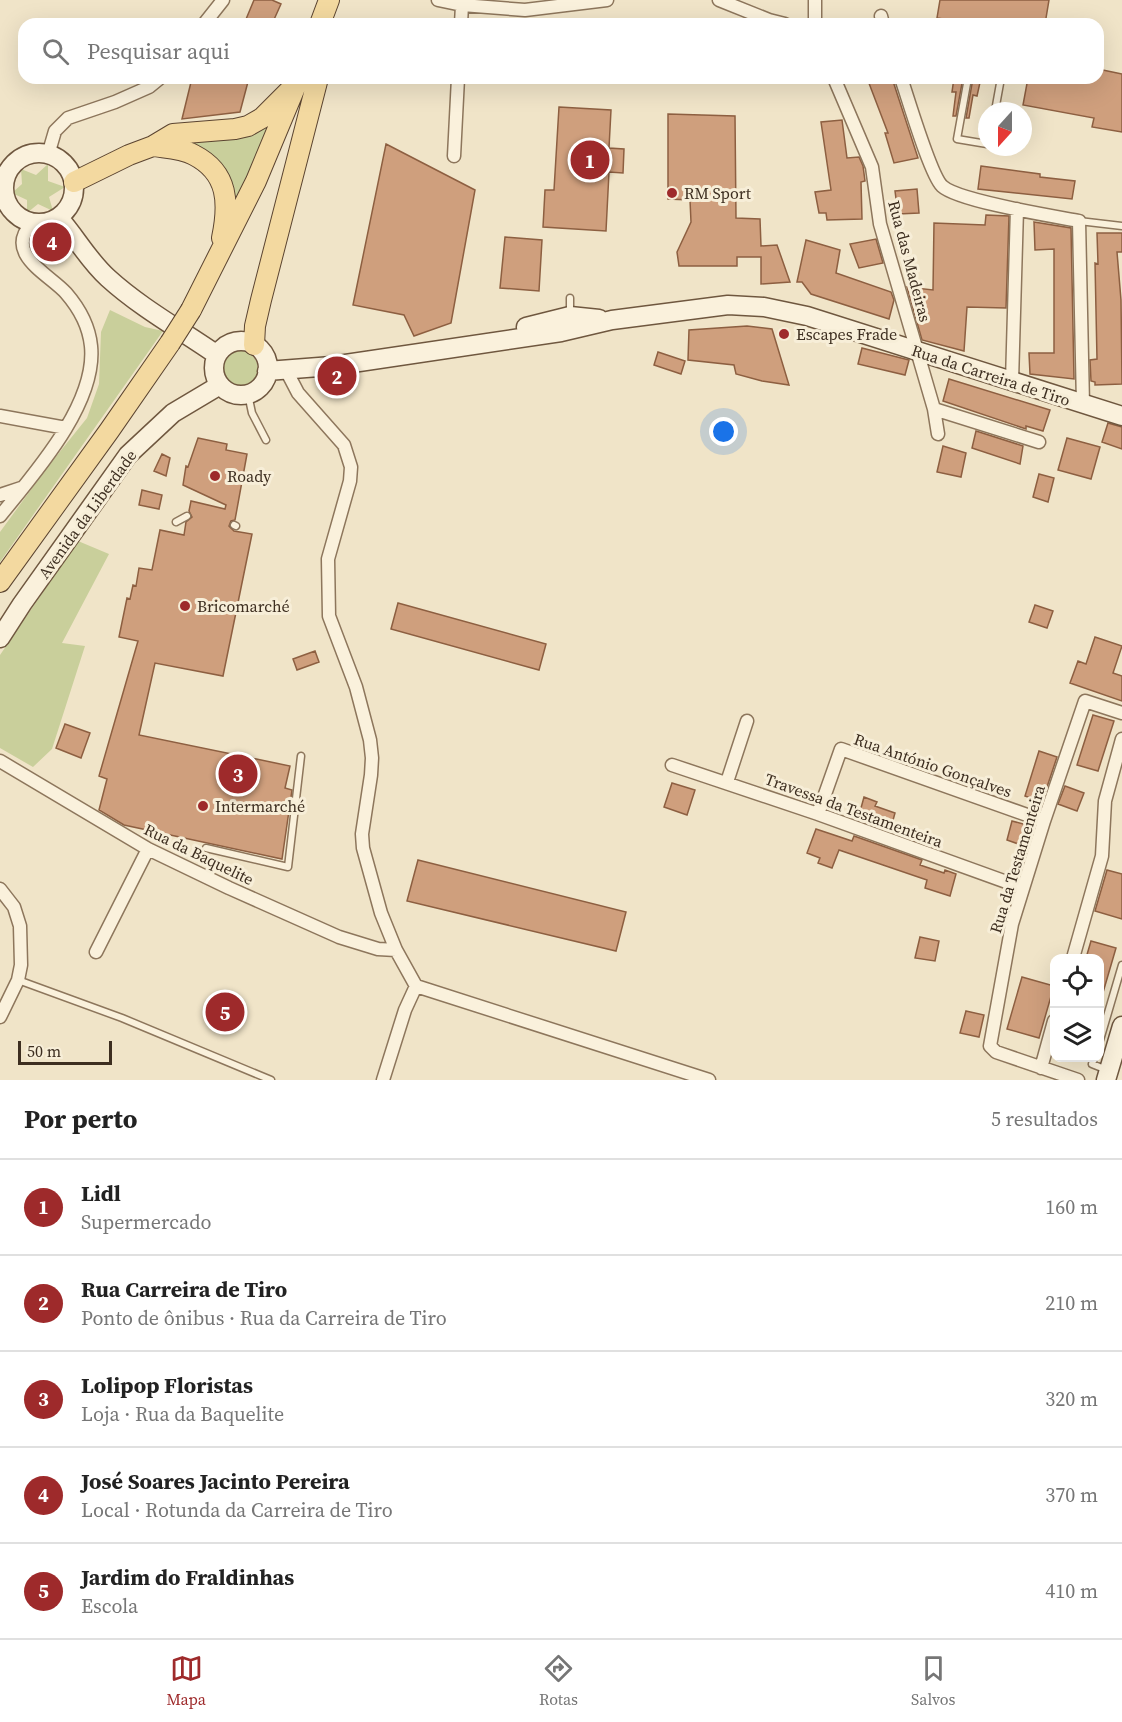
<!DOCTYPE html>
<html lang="pt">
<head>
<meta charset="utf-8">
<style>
	body { margin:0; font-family:"Source Serif 4",serif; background:#f2f2f2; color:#222 }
	.controls { position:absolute; right:18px; bottom:18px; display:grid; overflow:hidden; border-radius:12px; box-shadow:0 6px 24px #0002 }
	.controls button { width:54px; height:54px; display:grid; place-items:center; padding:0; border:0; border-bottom:2px solid #e0e0e0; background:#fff; color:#222; font:30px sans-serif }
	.compass { position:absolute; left:978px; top:102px; width:54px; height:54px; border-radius:50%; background:#fff; box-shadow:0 6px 24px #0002; rotate:201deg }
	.scale { position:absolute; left:18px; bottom:15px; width:94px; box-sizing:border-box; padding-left:6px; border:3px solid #3d2e20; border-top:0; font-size:16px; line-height:21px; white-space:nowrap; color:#3d2e20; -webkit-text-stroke:4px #f7eed8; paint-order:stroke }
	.you { position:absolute; left:724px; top:432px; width:21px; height:21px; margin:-15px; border:4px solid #fff; border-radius:50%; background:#1a73e8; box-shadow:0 0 0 9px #1a73e833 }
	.badge { display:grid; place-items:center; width:39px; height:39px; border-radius:50%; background:#9e2a2b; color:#fff; font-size:20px; font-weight:700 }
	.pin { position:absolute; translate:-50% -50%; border:3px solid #fff; box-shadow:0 2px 6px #0006 }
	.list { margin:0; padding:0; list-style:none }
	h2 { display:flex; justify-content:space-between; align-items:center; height:78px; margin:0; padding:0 24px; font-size:26px }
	h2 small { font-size:20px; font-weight:400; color:#767676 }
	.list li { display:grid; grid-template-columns:39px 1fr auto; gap:18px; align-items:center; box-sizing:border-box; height:96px; padding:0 24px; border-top:2px solid #e0e0e0 }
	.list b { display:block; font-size:22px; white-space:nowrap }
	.list p { margin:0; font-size:20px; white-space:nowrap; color:#767676 }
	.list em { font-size:20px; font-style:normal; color:#767676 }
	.icon { flex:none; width:33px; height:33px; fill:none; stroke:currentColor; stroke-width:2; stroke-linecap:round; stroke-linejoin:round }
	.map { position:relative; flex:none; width:1122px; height:1080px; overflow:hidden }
	.search { position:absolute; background:#fff; box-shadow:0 6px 24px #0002; left:18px; right:18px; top:18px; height:66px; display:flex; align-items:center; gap:15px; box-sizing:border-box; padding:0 21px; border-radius:18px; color:#767676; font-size:22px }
	.sheet { height:558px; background:#fff }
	nav { display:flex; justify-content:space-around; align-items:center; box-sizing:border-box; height:84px; border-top:2px solid #e0e0e0; background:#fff; font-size:16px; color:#767676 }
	nav a { display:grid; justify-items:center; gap:3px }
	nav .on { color:#9e2a2b }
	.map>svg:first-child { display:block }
	.green { fill:#c9cf9b }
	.building { fill:#cf9f7d; stroke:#8d5f41; stroke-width:1.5 }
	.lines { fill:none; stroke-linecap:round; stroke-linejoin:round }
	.lane-casing { stroke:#8d765c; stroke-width:9 }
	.street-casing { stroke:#8d765c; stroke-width:15 }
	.secondary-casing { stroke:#6f573f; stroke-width:21 }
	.primary-casing { stroke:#5b4430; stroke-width:22 }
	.lane { stroke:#faf1dc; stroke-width:6 }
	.street { stroke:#faf1dc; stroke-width:12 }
	.secondary { stroke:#faf1dc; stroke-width:18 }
	.primary { stroke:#f3d9a0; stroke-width:20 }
	.primary-bridge-casing { stroke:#5b4430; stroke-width:22; stroke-linecap:butt }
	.primary-bridge { stroke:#f3d9a0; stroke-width:20 }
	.poi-dot { fill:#9e2a2b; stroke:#f7eed8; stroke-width:2 }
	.labels { text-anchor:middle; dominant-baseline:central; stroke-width:6; stroke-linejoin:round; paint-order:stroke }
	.poi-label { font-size:16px; fill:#3d2e20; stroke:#f7eed8; text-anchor:start }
	.street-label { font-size:16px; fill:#3d2e20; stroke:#f7eed8 }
</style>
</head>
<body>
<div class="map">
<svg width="1122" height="1080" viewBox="0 0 1122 1080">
	<rect width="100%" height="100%" fill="#f0e4c8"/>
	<path class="green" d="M269,124L236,202L179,140Z
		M48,164V181L65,187L49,197L53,211L38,204L27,213V200L12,193L22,184L21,169L36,175Z
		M110,310L145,327L163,331L0,562V532L46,469L87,418L99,384L101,332Z
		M238,349C266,353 263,388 236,388C219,379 219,355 238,349Z
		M78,541L109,554L62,643L85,646L52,749L33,767L0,748V655Z"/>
	<path class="building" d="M254,0H272L281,4L272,24H244Z
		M940,0H1049L1045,24H974L937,18Z
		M1098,69L1122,74V132L1092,127L1094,118L1023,105L1028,78H1098Z
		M192,78H249L240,112L182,119Z
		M867,78H892L918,158L894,163L885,133H888Z
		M954,78H963L956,116H953L956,92H952Z
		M973,78H981L977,96L973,95L969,118H966Z
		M559,107L611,110L609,148L624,149L623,173L609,172L606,231L543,227L545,190H554Z
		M668,114L735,116L736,218L760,219L761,246L777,245L790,282L761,284V257H737V266H679L677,252L691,222L690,200L668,199Z
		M842,120L847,158L859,157L863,166L865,181L861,182L862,219L827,220L826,213H819L815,192L831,190L821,122Z
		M386,144L475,190L451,323L414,336L404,315L353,305Z
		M981,166L1040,174V177L1075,181L1072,199L978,189Z
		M917,189L919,213L898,214L895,191Z
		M986,215L1009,216L1006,308L967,307L964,351L922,340L907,287L933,290L934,223L985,225Z
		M1034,222L1071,228L1074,379L1030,374L1029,353H1054V249L1035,250Z
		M1097,233H1122V252H1117L1121,300L1122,384L1095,385V382L1091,381L1090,360L1097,359L1095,263L1098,264Z
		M505,237L542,240L539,291L500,288Z
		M876,239L883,263L859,268L850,244Z
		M806,240L840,250L836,273L891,292L894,300L889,319L811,294L802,282H797Z
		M747,326L772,329L789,385L762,381L736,374L734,365L688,360L689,330Z
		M862,348L909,360L905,375L858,364Z
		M658,352L685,361L681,374L654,365Z
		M949,379L1050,410L1043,431L1026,426V429L943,401Z
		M1108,423L1122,427V449L1102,442Z
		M976,431L1023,446L1020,464L972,448Z
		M198,438L227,444L226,450L247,454L235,520L231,521L229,526L234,531L252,534L223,676L155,663L139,735L290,766L285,788L292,790L282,859L124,825L99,810L107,779L99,776L138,641L119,637L127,598L130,599L133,585L136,586L139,568L152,570L160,530L184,535L186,522L192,517L189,511L191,501L225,509L226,505L183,485L186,466L188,467Z
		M1067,438L1100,447L1091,479L1058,470Z
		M943,446L966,453L961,477L937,472Z
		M162,454L170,458L166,476L154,471Z
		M1039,474L1054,478L1048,502L1033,497Z
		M142,490L162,495L159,509L139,505Z
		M398,603L546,644L539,670L391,629Z
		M1035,605L1053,611L1047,628L1029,622Z
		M1095,637L1122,646L1113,673L1122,676V701L1070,683L1078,661L1086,664Z
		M315,651L319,662L297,670L293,659Z
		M1093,715L1114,721L1098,771L1077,765Z
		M65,724L90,733L81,758L56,748Z
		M1039,751L1057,757L1042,802L1025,796Z
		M672,783L695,790L687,815L664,807Z
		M1065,786L1084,793L1077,811L1058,804Z
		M864,797L877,802L875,806L895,813L890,831L858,819Z
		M1012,821L1034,827L1027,847L1007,840Z
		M816,829L852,841L854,836L922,860L920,865L944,873L945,870L956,874L950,896L925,888L927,880L839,850L832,868L818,863L820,858L807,853Z
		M418,860L626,912L616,951L407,901Z
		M1107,870L1122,874V919L1095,911Z
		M920,937L939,941L935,961L915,958Z
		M1091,941L1116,948L1102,996H1100V958H1086Z
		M1022,977L1054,986L1039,1038L1007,1029Z
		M966,1011L984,1015L979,1037L960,1033Z"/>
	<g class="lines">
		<g class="lane-casing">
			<path id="lane" d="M968,78L957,139L987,144
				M995,111L1001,78
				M1002,147L1009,148
				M1079,221L1122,226
				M570,298V315
				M248,394L252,413L266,440
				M176,522L187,516
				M234,525L236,526
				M206,848L288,867L301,756
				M18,980L122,1018L271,1080
				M1100,1040L1122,965
				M1094,1058L1092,1064L1107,1070"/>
		</g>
		<g class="street-casing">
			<path id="street" d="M438,0L462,5L525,10L607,0
				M719,0L769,20L785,24
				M881,16L883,24
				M204,24L223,0
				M461,24L462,5
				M815,24V0
				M834,78L872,167L880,224L934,409L1039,442
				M901,78C908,98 930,174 942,186C958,201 1052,216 1079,221L1083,404
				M48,155L55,131L68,118L115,102L149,87L160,78
				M454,156L458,78
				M286,370L298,393L344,445L351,467L350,481L328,559L329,616L356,687L370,740L372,758L371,775L362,834L363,848L381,913L396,950L416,986L405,1010L383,1080
				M1012,381L1017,209
				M934,409L938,434
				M0,416L66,428
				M0,495L21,488
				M0,516C34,474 97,404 91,346C89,326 79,308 66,293C49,274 3,254 32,223
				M0,761L148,849L229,888L339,937L378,949L396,950
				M672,765L818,814L1023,888
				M727,782L747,721
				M818,814L841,749L1044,821
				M0,889L14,907L20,926L21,965L18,980L0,1017
				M96,952L148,849
				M1073,958L1102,856L1105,801L1122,739
				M416,986L709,1080
				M1041,1068L1054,1021
				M1078,1080L996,1052L990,1046L1012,924L1044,821L1085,701L1122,713"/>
		</g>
		<g class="secondary-casing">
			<path id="secondary" d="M4 188a35 35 0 1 1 70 0a35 35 0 1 1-70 0Z
				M59,218C76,237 88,260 108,278C141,308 181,330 217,355
				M526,327L570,316L599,319
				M214 368a27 27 0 1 1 54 0a27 27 0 1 1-54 0Z
				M267,371L332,366L561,332L612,320L728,305L764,307L807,316L1122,416
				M0,638L22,604L128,455L173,413L220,385
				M1106,1080L1122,1026"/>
		</g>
		<g class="primary-casing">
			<path id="primary" d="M320,24L329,0
				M153,146C166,148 182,148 194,155C229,173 229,204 222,238
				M74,182L129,155L153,146L173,134L235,129L248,126L262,118L291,89
				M191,310L256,181L299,78
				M254,345L255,326L261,300L318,78
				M0,582L109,431L170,343"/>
		</g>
		<use href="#lane" class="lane"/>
		<use href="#street" class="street"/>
		<use href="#secondary" class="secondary"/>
		<use href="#primary" class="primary"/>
		<g class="primary-bridge-casing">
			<path id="primary-bridge" d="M170,343L191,310"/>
		</g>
		<use href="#primary-bridge" class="primary-bridge"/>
	</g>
	<g class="poi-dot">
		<circle cx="672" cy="193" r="6"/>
		<circle cx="784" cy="334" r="6"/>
		<circle cx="215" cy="476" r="6"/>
		<circle cx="185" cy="606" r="6"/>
		<circle cx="203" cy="806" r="6"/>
	</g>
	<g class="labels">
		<g class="poi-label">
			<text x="684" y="193">RM Sport</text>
			<text x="796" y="334">Escapes Frade</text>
			<text x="227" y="476">Roady</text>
			<text x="197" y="606">Bricomarché</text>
			<text x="215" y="806">Intermarché</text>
		</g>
		<g class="street-label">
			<text transform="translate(910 261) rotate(75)">Rua das Madeiras</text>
			<text transform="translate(991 375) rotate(18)">Rua da Carreira de Tiro</text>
			<text transform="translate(87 514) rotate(-54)">Avenida da Liberdade</text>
			<text transform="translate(933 765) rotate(19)">Rua António Gonçalves</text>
			<text transform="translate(854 810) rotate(20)">Travessa da Testamenteira</text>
			<text transform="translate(199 854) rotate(26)">Rua da Baquelite</text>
			<text transform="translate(1017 859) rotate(-73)">Rua da Testamenteira</text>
		</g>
	</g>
</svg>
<div class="controls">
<button><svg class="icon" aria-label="locate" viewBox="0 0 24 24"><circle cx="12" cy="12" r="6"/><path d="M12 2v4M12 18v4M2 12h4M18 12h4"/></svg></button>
<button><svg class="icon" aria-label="layers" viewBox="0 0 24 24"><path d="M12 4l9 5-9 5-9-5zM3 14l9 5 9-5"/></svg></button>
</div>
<svg class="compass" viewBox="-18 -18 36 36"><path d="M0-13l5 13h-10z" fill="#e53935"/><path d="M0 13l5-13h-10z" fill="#767676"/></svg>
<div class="scale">50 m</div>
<div class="you"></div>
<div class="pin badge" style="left:590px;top:160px">1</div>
<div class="pin badge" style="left:337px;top:376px">2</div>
<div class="pin badge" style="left:238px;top:774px">3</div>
<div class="pin badge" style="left:52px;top:242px">4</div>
<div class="pin badge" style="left:225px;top:1012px">5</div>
<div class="search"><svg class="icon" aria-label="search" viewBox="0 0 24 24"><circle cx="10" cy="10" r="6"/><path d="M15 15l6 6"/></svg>Pesquisar aqui</div>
</div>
<section class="sheet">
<h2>Por perto<small>5 resultados</small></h2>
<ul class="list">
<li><span class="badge">1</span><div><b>Lidl</b><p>Supermercado</p></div><em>160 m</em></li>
<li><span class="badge">2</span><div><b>Rua Carreira de Tiro</b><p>Ponto de ônibus · Rua da Carreira de Tiro</p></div><em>210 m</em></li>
<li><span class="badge">3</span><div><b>Lolipop Floristas</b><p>Loja · Rua da Baquelite</p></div><em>320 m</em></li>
<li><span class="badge">4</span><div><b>José Soares Jacinto Pereira</b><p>Local · Rotunda da Carreira de Tiro</p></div><em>370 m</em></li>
<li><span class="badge">5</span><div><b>Jardim do Fraldinhas</b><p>Escola</p></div><em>410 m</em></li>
</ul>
</section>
<nav>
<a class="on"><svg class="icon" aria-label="map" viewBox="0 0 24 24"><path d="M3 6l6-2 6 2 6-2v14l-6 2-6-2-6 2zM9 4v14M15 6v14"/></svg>Mapa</a>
<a><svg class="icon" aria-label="directions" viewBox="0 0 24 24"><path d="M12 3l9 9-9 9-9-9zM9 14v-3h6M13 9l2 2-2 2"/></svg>Rotas</a>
<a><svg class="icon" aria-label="saved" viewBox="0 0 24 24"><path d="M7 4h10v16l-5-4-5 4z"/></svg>Salvos</a>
</nav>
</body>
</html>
